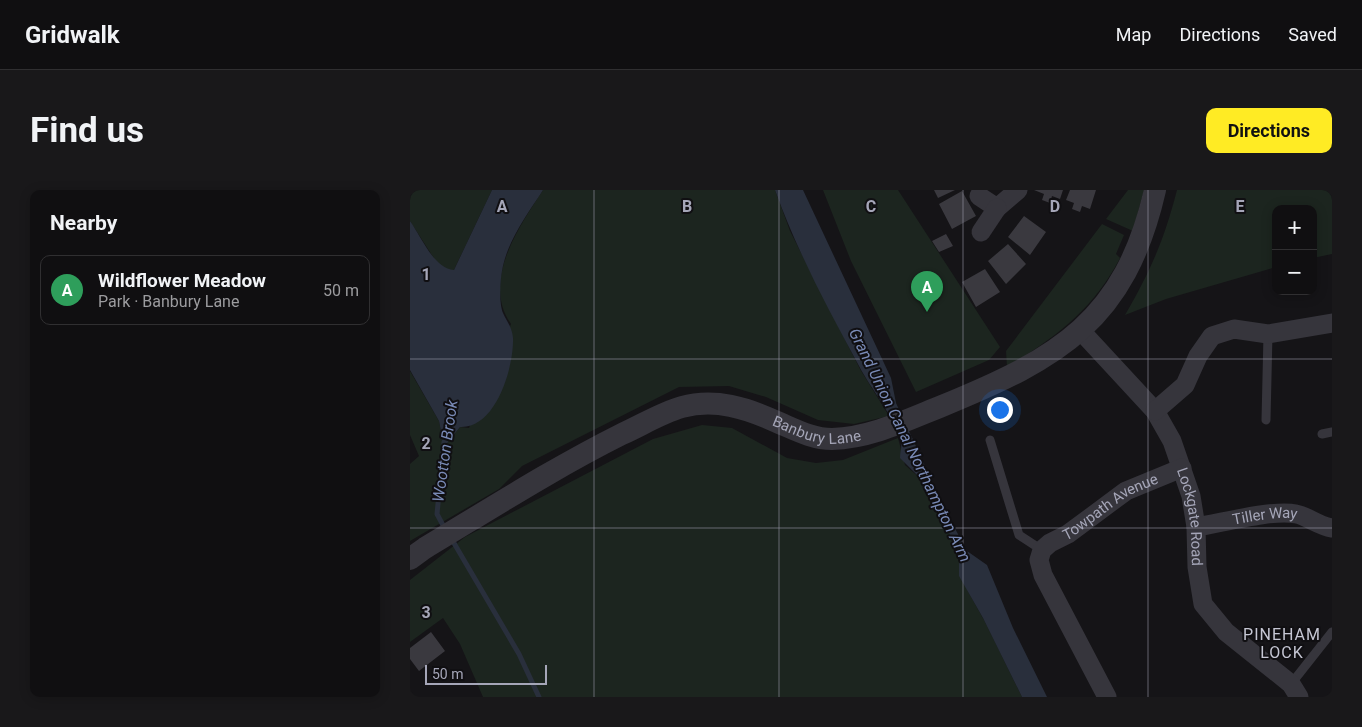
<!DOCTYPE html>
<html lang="en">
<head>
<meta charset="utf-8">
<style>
	body { margin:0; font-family:Roboto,sans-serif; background:#19181a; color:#f1f3f6 }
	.controls { position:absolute; right:15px; top:15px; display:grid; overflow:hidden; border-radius:10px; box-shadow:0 2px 12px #0003 }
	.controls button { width:45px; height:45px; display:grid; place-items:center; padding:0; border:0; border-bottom:1px solid #302f31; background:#100f11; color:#f1f3f6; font:25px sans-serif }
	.scale { position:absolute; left:15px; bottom:12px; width:122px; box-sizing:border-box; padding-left:5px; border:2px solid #a5a6b8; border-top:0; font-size:14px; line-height:18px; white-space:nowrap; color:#a5a6b8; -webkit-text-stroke:4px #100f12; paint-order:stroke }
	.you { position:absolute; left:589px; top:219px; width:18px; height:18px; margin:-12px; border:4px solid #fff; border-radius:50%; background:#1a73e8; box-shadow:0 0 0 8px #1a73e833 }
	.badge { display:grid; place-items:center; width:32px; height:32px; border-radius:50%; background:#ffeb24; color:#fff; font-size:16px; font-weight:700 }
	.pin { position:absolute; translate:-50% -41px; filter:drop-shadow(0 1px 2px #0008) }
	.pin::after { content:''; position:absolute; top:26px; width:18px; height:15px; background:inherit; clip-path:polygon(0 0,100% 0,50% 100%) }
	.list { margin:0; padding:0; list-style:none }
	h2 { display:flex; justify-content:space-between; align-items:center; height:65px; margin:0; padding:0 20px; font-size:21px }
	h2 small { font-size:16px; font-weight:400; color:#9c9c9f }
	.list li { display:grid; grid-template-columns:32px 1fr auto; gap:15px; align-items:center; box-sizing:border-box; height:70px; margin:0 10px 10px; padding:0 10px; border:1px solid #302f31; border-radius:10px }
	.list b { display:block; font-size:19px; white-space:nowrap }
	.list p { margin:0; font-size:16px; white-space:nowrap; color:#9c9c9f }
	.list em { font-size:16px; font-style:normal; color:#9c9c9f }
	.map { position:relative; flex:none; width:922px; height:507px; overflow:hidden; border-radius:10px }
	header { display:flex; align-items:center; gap:30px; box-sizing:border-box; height:70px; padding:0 25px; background:#100f11; border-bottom:1px solid #302f31 }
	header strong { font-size:24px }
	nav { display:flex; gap:28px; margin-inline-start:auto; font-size:18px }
	.intro { display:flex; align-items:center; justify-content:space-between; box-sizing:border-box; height:120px; padding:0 30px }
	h1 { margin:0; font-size:35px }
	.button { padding:12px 22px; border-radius:10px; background:#ffeb24; color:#111; font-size:18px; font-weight:700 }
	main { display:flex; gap:30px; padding:0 30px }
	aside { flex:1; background:#100f11; border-radius:10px; box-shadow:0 2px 12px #0003 }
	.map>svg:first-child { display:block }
	.green { fill:#1c251f }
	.water { fill:#292f3c }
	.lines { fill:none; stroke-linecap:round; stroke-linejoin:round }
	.stream { stroke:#292f3c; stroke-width:5 }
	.building { fill:#3a393f }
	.service { stroke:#36353c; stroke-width:9 }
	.minor { stroke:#36353c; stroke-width:19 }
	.tertiary { stroke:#36353c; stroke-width:22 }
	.grid { fill:none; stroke:#a5a6b8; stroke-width:1; stroke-opacity:0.55 }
	.labels { text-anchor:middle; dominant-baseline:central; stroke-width:4; stroke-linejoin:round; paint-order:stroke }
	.street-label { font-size:15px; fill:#a5a6b8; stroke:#100f12 }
	.water-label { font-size:16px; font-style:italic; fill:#798ab6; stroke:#100f12 }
	.neighbourhood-label { font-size:16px; letter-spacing:1px; fill:#c6c7d4; stroke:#100f12 }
	.grid-label { font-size:16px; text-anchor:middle; font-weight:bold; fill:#a5a6b8; stroke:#100f12; stroke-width:4; stroke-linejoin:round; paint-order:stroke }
</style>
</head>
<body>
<header>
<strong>Gridwalk</strong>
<nav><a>Map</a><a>Directions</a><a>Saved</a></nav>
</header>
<div class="intro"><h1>Find us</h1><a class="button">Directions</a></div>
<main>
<aside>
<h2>Nearby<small></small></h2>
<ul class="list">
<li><span class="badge" style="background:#2e9e5b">A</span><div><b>Wildflower Meadow</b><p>Park · Banbury Lane</p></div><em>50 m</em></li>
</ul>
</aside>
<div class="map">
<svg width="922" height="507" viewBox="0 0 922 507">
	<rect width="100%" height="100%" fill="#151417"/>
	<path class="green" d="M0,0H82L44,80H35L27,73L0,31Z
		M133,0H365L380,41L450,179L479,226L444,234L408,230L356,207L319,196L269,197L112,276L89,299L0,351V274L9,266L0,245V181L29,231L34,257L50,237L59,238L101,134C71,91 109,37 133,0Z
		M413,0H488L590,157L579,170L506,202L441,71Z
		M718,0H734L723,41L696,29Z
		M767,0H922V64L903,68V19H866V77L756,109L715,125C741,80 754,50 767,0Z
		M692,34L714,45L706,64L710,68C683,120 646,147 597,177L596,161Z
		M292,235L322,238L377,268L406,273L433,270L488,248L495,275L511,289L549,362C547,389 562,407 574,430C587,455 599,481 612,507H73L50,454L33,428L0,452V390L55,347L243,249Z"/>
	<path class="water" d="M82,0H133C117,25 97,51 92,81C90,92 89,114 93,123C97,132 102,137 103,148C104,177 86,239 50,237L34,257L29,231L0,180V31C11,46 24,79 44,80Z
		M365,0H393L481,188L486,213L517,280L518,288L557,361L577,375L603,438L637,507H612L573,428L549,386V362L511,289L490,268C490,263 492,257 491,253C484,225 462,201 449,176C418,119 387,61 365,0Z"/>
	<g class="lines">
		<path class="stream" d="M34,252L27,324L35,339
			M41,348L109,464L129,507"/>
	</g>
	<path class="building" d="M524,0H545L528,8Z
		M624,0H653L650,9L642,6L640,13L632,10L634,4Z
		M660,0H686L680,19L672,16L670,22L662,19L664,13L656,10Z
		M552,1L566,26L542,39L529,14Z
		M614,26L636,42L620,65L598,47Z
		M536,44L543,56L529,62L522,51Z
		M598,54L616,74L596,94L578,71Z
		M575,79L590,102L566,117L552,92Z
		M21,442L35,461L9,481L0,469V458Z"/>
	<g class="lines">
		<path class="service" d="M856,230L858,144
			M912,244L922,242
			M580,250L609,345L632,360
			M881,494L922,442"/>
		<g class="minor">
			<path d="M569,6L587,18L608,0"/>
			<path d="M571,42L587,18"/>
			<path id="s1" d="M671,141L745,221L762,251L781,306L786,337L787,377L793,414L816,442L881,494L889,507"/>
			<path d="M745,221L775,195L788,166L802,146L824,139L858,144L922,133"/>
			<path id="s2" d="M786,337C812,333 863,319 886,324C897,326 909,336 922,338"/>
			<path id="s3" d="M697,507L633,385L629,370L632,360L640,353L658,344L716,301L772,278"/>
		</g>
		<path class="tertiary" id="s4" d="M0,369L15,358C80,319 144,278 212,244C232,235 251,223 272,217C305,208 337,218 367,232C384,239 402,249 422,249C460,248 497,230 532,216C649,168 715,131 745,0"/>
	</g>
	<path class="grid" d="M184,0V507M369,0V507M553,0V507M738,0V507M0,169H922M0,338H922"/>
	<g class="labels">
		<g class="street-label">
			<text stroke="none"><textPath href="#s4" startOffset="452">Banbury Lane</textPath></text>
			<text stroke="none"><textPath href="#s3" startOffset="245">Towpath Avenue</textPath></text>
			<text stroke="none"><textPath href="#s1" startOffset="222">Lockgate Road</textPath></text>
			<text stroke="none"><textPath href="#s2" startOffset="70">Tiller Way</textPath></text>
		</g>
		<g class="water-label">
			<text transform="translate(500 255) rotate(64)">Grand Union Canal Northampton Arm</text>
			<text transform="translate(35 261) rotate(-82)">Wootton Brook</text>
		</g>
		<g class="neighbourhood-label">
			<text x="872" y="444">PINEHAM<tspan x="872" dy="18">LOCK</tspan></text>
		</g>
	</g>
	<g class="grid-label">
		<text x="92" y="22">A</text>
		<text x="277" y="22">B</text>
		<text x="461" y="22">C</text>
		<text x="645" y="22">D</text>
		<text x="830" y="22">E</text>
		<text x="16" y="90">1</text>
		<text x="16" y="259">2</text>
		<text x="16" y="428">3</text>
	</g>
</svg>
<div class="controls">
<button>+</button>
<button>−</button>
</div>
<div class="scale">50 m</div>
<div class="you"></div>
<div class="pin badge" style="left:517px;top:122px;background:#2e9e5b">A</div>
</div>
</main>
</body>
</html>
